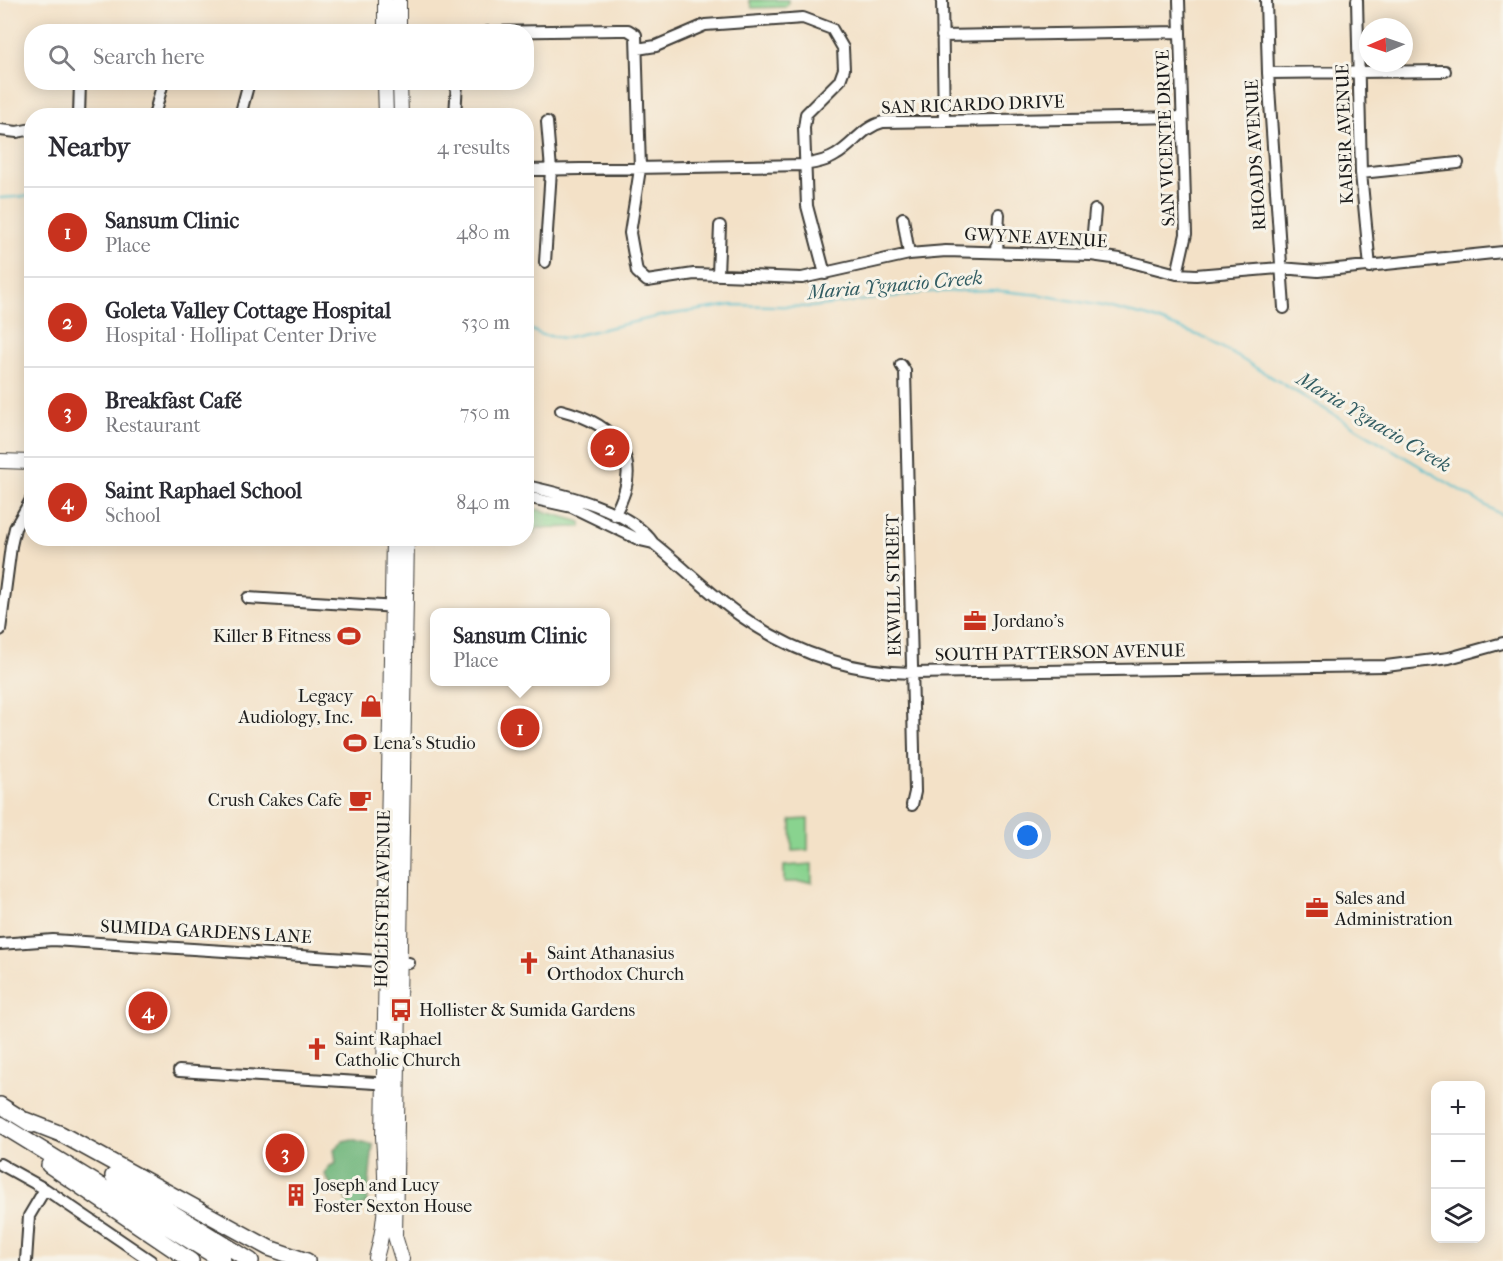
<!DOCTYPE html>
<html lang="en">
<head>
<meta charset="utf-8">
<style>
	body { margin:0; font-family:"IM FELL French Canon",serif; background:#f2f2f3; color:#2b2b33 }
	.controls { position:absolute; right:18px; bottom:18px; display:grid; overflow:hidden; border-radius:12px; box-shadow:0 3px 15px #0003 }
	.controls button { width:54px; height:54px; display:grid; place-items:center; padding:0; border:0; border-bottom:2px solid #e1e1e2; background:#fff; color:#2b2b33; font:30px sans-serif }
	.compass { position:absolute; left:1359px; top:18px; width:54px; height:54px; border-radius:50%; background:#fff; box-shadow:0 3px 15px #0003; rotate:268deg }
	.you { position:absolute; left:1028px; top:836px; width:21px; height:21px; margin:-15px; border:4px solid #fff; border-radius:50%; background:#1a73e8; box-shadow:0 0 0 9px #1a73e833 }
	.badge { display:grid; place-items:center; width:39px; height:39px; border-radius:50%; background:#c8321e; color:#fff; font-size:20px; font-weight:700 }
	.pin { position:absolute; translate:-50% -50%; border:3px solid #fff; box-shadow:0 2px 6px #0006 }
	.popup { position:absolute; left:430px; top:608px; width:180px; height:78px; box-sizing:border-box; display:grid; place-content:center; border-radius:12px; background:#fff; filter:drop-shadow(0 2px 4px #0005); font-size:20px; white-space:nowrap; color:#7c7c81 }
	.popup b { font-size:22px; color:#2b2b33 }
	.popup::after { content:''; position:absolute; left:50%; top:100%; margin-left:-12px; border:12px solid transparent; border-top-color:#fff }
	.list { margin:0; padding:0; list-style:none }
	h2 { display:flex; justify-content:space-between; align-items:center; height:78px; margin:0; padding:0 24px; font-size:26px }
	h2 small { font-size:20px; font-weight:400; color:#7c7c81 }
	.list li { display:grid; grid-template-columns:39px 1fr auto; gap:18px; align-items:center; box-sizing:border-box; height:90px; padding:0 24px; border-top:2px solid #e1e1e2 }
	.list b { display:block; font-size:22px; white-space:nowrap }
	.list p { margin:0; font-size:20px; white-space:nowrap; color:#7c7c81 }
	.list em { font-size:20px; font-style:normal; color:#7c7c81 }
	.icon { flex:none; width:33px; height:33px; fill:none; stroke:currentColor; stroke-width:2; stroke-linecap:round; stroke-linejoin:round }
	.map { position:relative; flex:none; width:1503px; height:1261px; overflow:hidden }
	.search { position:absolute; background:#fff; box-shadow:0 3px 15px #0003; left:24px; top:24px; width:510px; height:66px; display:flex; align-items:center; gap:15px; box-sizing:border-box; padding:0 21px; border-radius:24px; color:#7c7c81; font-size:22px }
	.panel { position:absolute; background:#fff; box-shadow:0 3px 15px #0003; left:24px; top:108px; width:510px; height:438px; border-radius:24px }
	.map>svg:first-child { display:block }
	.green { fill:#89d38f; stroke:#527856; stroke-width:1.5 }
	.forest { fill:#6eb57a; stroke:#45684b; stroke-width:1.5 }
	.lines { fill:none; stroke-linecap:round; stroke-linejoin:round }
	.stream { stroke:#51bdcc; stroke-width:2 }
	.minor-casing { stroke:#3c3a36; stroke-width:14 }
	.major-casing { stroke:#3c3a36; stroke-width:16 }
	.highway-casing { stroke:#3c3a36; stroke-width:18 }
	.minor { stroke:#fff; stroke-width:10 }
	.major { stroke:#fff; stroke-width:14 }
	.highway { stroke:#fff; stroke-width:15 }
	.labels { text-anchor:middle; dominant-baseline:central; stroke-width:6; stroke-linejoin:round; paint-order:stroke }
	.street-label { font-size:18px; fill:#1c1c1c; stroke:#f7f3e8 }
	.poi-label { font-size:18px; fill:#1c1c1c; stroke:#f7f3e8; text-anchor:start }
	.water-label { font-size:20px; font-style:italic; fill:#315c62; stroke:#f7f3e8 }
</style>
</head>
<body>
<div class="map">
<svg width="1503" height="1261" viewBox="0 0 1503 1261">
	<rect width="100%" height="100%" fill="#f7f3e8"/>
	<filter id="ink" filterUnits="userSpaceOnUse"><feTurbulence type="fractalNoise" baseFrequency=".0167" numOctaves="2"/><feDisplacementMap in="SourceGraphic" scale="12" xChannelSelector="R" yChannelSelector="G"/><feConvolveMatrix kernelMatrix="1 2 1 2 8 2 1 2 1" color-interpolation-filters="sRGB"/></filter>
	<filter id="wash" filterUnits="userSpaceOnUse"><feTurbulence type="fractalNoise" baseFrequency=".008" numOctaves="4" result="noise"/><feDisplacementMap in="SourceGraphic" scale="24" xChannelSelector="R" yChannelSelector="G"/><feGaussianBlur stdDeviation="1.35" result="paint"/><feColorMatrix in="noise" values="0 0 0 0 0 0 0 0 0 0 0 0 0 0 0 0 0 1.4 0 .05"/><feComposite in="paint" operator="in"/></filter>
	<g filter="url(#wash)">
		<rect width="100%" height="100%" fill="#f3e1c7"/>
		<path class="green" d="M749,0H788V4L785,7L752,8Z
			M536,509L581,522V527L536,528L535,533L532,531V524L527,523L526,513L534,514Z
			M808,819V850L792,851L791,820Z
			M812,864V882H784V866Z"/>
		<path class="forest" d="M352,1139L373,1145L367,1203L352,1213L345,1196L334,1190L325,1175L328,1167L336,1163L334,1149L343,1141Z"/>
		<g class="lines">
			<path class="stream" d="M0,198L32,196
				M526,327L542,335L564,338L660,316L732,305L811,307L930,292L992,290L1041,295L1102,306L1149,317L1208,339L1503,516"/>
		</g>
	</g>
	<g filter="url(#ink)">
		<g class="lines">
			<g class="minor-casing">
				<path id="minor" d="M942,0L944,121
					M1266,0L1268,73L1284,308
					M1357,0L1361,173L1370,267
					M488,32L618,30H628L636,35L640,169L630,233L637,272L647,281L694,274L802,278L909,254L946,251L1091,255L1120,259L1177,274L1196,275L1280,268L1318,271L1503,252
					M942,36L1180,32
					M637,49L656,46L705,25L803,18L832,29L843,48L844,69L840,80L806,114L804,128L807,206L825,274
					M1268,73L1445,71
					M79,116L80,82
					M154,116L163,82
					M240,116L249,82
					M455,116L457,82
					M0,130L17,132L32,129
					M526,170L804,165C815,163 827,161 836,155C853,145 863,127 883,122L1182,117
					M1361,173L1458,163
					M903,218L909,254
					M997,252L999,214
					M1091,255L1095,210
					M545,262L551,170L547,122
					M718,274L720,226
					M1177,274L1186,234L1179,0
					M901,365L905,371L915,792L912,805
					M561,410C616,424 647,459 614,515
					M526,486C563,494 631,510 653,543C682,566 710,594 741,616C792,652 850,672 912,673L1386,666L1449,658L1503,643
					M526,497L572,507L640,540L653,543
					M248,598L398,607
					M0,630L11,546L15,528L32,498
					M0,944L53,940L409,963
					M179,1071L392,1084
					M0,1164L45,1189L151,1261
					M26,1261L29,1216L45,1189"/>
			</g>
			<g class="major-casing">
				<path id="major" d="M385,0V32
					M399,0V32
					M385,82L386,116
					M400,82L401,116
					M0,461L32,462
					M376,1258C388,1218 386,1179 383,1137L393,538
					M402,1259L395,1236L407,538"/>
			</g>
			<g class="highway-casing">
				<path id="highway" d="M0,1105L32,1125
					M25,1120L61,1134L269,1248L307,1261
					M0,1124L223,1261
					M49,1165L191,1261
					M113,1176L251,1261"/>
			</g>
			<use href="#minor" class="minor"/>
			<use href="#major" class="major"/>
			<use href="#highway" class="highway"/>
		</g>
	</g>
	<defs>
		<g id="office-bare" transform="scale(1.8)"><path d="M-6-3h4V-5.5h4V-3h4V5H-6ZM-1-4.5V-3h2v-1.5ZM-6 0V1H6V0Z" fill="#c8321e" stroke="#f7f3e8" stroke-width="2.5" paint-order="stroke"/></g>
		<g id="stadium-bare" transform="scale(1.8)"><path d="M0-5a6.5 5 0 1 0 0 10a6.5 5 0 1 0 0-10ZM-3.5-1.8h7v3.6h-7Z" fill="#c8321e" stroke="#f7f3e8" stroke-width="2.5" paint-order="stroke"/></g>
		<g id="shop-bare" transform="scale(1.8)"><path d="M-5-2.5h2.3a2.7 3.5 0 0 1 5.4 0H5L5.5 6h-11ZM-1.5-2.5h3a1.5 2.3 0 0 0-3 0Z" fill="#c8321e" stroke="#f7f3e8" stroke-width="2.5" paint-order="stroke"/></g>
		<g id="cafe-bare" transform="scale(1.8)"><path d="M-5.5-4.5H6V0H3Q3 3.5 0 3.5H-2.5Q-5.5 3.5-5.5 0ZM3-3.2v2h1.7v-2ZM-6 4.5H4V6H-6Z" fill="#c8321e" stroke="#f7f3e8" stroke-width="2.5" paint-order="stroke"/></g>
		<g id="church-bare" transform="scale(1.8)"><path d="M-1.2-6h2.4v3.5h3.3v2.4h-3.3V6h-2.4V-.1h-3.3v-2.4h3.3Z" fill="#c8321e" stroke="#f7f3e8" stroke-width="2.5" paint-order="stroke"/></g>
		<g id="bus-bare" transform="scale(1.8)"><path d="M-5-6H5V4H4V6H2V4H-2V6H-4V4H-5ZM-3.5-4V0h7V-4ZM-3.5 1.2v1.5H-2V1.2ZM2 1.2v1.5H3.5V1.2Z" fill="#c8321e" stroke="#f7f3e8" stroke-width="2.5" paint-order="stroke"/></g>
		<g id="building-bare" transform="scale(1.8)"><path d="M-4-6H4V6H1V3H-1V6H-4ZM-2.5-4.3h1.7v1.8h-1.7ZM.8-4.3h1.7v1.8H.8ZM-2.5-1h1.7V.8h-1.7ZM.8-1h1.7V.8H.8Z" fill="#c8321e" stroke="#f7f3e8" stroke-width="2.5" paint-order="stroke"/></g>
	</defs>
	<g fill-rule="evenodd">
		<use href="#office-bare" x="975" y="621"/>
		<use href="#stadium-bare" x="349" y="636"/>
		<use href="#shop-bare" x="371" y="706"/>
		<use href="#stadium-bare" x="355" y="743"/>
		<use href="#cafe-bare" x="360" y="800"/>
		<use href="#office-bare" x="1317" y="908"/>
		<use href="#church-bare" x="529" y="963"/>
		<use href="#bus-bare" x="401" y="1010"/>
		<use href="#church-bare" x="317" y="1049"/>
		<use href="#building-bare" x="296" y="1195"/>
	</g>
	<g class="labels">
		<g class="street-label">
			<text transform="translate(973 105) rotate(-2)">SAN RICARDO DRIVE</text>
			<text transform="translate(1345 134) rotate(-92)">KAISER AVENUE</text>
			<text transform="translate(1166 138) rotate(-92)">SAN VICENTE DRIVE</text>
			<text transform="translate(1256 155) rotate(-93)">RHOADS AVENUE</text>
			<text transform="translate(1036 238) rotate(3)">GWYNE AVENUE</text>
			<text transform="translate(894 585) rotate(-91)">EKWILL STREET</text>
			<text transform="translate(1060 653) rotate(-1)">SOUTH PATTERSON AVENUE</text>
			<text transform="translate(383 899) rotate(-89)">HOLLISTER AVENUE</text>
			<text transform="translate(206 932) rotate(3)">SUMIDA GARDENS LANE</text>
		</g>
		<g class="poi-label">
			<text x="993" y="621">Jordano's</text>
			<text x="331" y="636" text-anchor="end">Killer B Fitness</text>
			<text x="353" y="696" text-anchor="end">Legacy<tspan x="353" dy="21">Audiology, Inc.</tspan></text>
			<text x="373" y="743">Lena's Studio</text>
			<text x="342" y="800" text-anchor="end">Crush Cakes Cafe</text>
			<text x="1335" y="898">Sales and<tspan x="1335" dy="21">Administration</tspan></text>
			<text x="547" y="953">Saint Athanasius<tspan x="547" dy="21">Orthodox Church</tspan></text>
			<text x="419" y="1010">Hollister &amp; Sumida Gardens</text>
			<text x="335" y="1039">Saint Raphael<tspan x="335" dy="21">Catholic Church</tspan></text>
			<text x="314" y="1185">Joseph and Lucy<tspan x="314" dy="21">Foster Sexton House</tspan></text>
		</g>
		<g class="water-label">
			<text transform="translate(895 285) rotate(-5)">Maria Ygnacio Creek</text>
			<text transform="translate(1374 422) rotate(31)">Maria Ygnacio Creek</text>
		</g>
	</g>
</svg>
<div class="controls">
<button>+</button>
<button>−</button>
<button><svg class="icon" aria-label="layers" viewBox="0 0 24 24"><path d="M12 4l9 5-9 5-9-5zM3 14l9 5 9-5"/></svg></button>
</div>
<svg class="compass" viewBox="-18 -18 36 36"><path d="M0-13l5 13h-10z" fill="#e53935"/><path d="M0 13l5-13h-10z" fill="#7c7c81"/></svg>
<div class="you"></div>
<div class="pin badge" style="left:520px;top:728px">1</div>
<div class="popup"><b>Sansum Clinic</b>Place</div>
<div class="pin badge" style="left:610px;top:448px">2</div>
<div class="pin badge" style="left:285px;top:1153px">3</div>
<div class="pin badge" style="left:148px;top:1011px">4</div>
<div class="search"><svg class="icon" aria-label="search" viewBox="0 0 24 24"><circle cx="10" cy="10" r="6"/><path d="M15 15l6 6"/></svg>Search here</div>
<section class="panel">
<h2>Nearby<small>4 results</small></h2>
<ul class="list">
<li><span class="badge">1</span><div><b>Sansum Clinic</b><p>Place</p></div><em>480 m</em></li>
<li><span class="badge">2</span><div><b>Goleta Valley Cottage Hospital</b><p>Hospital · Hollipat Center Drive</p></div><em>530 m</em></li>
<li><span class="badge">3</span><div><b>Breakfast Café</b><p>Restaurant</p></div><em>750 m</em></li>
<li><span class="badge">4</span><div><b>Saint Raphael School</b><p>School</p></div><em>840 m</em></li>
</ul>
</section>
</div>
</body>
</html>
